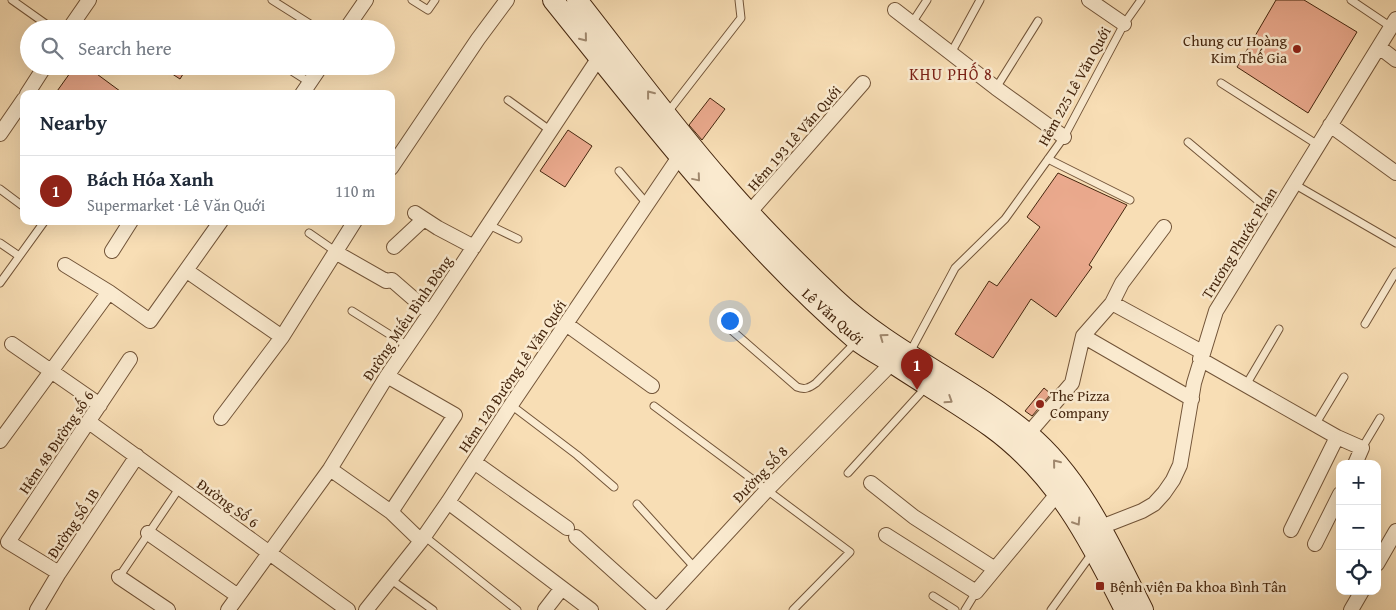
<!DOCTYPE html>
<html lang="en">
<head>
<meta charset="utf-8">
<style>
	body { margin:0; font-family:"Gentium Book Plus",serif; background:#f6f6f7; color:#1f2937 }
	.controls { position:absolute; right:15px; bottom:15px; display:grid; overflow:hidden; border-radius:10px; box-shadow:0 5px 20px #0002 }
	.controls button { width:45px; height:45px; display:grid; place-items:center; padding:0; border:0; border-bottom:1px solid #e0e1e3; background:#fff; color:#1f2937; font:25px sans-serif }
	.you { position:absolute; left:729px; top:320px; width:18px; height:18px; margin:-12px; border:4px solid #fff; border-radius:50%; background:#1a73e8; box-shadow:0 0 0 8px #1a73e833 }
	.badge { display:grid; place-items:center; width:32px; height:32px; border-radius:50%; background:#8f2418; color:#fff; font-size:16px; font-weight:700 }
	.pin { position:absolute; translate:-50% -41px; filter:drop-shadow(0 1px 2px #0008) }
	.pin::after { content:''; position:absolute; top:26px; width:18px; height:15px; background:inherit; clip-path:polygon(0 0,100% 0,50% 100%) }
	.list { margin:0; padding:0; list-style:none }
	h2 { display:flex; justify-content:space-between; align-items:center; height:65px; margin:0; padding:0 20px; font-size:21px }
	h2 small { font-size:16px; font-weight:400; color:#747a83 }
	.list li { display:grid; grid-template-columns:32px 1fr auto; gap:15px; align-items:center; box-sizing:border-box; height:70px; padding:0 20px; border-top:1px solid #e0e1e3 }
	.list b { display:block; font-size:19px; white-space:nowrap }
	.list p { margin:0; font-size:16px; white-space:nowrap; color:#747a83 }
	.list em { font-size:16px; font-style:normal; color:#747a83 }
	.icon { flex:none; width:28px; height:28px; fill:none; stroke:currentColor; stroke-width:2; stroke-linecap:round; stroke-linejoin:round }
	.map { position:relative; flex:none; width:1396px; height:610px; overflow:hidden }
	.search { position:absolute; background:#fff; box-shadow:0 5px 20px #0002; left:20px; top:20px; width:375px; height:55px; display:flex; align-items:center; gap:12px; box-sizing:border-box; padding:0 18px; border-radius:28px; color:#747a83; font-size:19px }
	.panel { position:absolute; background:#fff; box-shadow:0 5px 20px #0002; left:20px; top:90px; width:375px; height:135px; border-radius:10px }
	.map>svg:first-child { display:block }
	.building { fill:#ebaa8e; stroke:#45260e }
	.lines { fill:none; stroke-linecap:round; stroke-linejoin:round }
	.service-casing { stroke:#725438; stroke-width:9 }
	.minor-casing { stroke:#725438; stroke-width:16 }
	.secondary-casing { stroke:#45260e; stroke-width:22 }
	.service { stroke:#faeacf; stroke-width:7 }
	.minor { stroke:#faeacf; stroke-width:14 }
	.secondary { stroke:#faeacf; stroke-width:20 }
	.oneway { stroke:#a0886e }
	.poi-dot { fill:#8f2418; stroke:#faeacf; stroke-width:2 }
	.labels { text-anchor:middle; dominant-baseline:central; stroke-width:5; stroke-linejoin:round; paint-order:stroke }
	.poi-label { font-size:15px; fill:#45260e; stroke:#faeacf; text-anchor:start }
	.street-label { font-size:15px; fill:#45260e; stroke:#faeacf }
	.neighbourhood-label { font-size:16px; letter-spacing:1px; fill:#7a1f14; stroke:#faeacf }
</style>
</head>
<body>
<div class="map">
<svg width="1396" height="610" viewBox="0 0 1396 610">
	<rect width="100%" height="100%" fill="#f8deb5"/>
	<filter id="stains"><feTurbulence type="fractalNoise" baseFrequency=".004" numOctaves="4"/><feColorMatrix values="0 0 0 0 .2 0 0 0 0 .09 0 0 0 0 .02 0 0 0 .5 -.17"/></filter>
	<radialGradient id="worn" r=".72"><stop offset=".6" stop-color="#630" stop-opacity="0"/><stop offset="1" stop-color="#630" stop-opacity=".3"/></radialGradient>
	<path class="building" d="M1276,0H1304L1357,32L1308,113L1237,67Z
		M75,66H86L124,94H55Z
		M160,66H188L180,79Z
		M710,98L725,109L702,140L689,125Z
		M568,130L592,146L565,187L540,171Z
		M1058,173L1127,205L1089,265L1092,267L1056,317L1031,299L993,358L955,334L989,281L997,286L1040,227L1027,217Z
		M1044,388L1051,394L1032,416L1025,411Z"/>
	<g class="lines">
		<g class="service-casing">
			<path id="service" d="M12,0L53,29
				M272,0L318,29
				M412,0L428,10L435,0
				M1351,0L1391,27
				M912,23L927,0
				M221,26L225,29
				M951,53L980,0
				M284,66L309,82
				M1221,83L1318,145
				M996,88L1038,21
				M508,100L551,131
				M668,112L741,18L739,0
				M1188,142L1275,215
				M1048,159L1130,200
				M619,171L648,205
				M1294,184L1396,243
				M0,189L24,207
				M489,225L518,239
				M309,233L335,251
				M0,243L19,256
				M0,283L44,222L43,221
				M352,311L408,346
				M1365,324L1396,272
				M729,328L797,387C805,390 809,388 816,383L857,341
				M910,352L955,268L1005,219L1064,137L1124,24L1141,0
				M1246,385L1279,329
				M511,405L577,455L614,487
				M654,406L850,552L793,610
				M1315,425L1344,377
				M1362,448L1380,418
				M848,473L927,386
				M637,504L695,568
				M424,536L517,610
				M119,577L180,487
				M390,579L433,610
				M933,596L955,610
				M965,610L976,592
				M1051,610L1093,552"/>
		</g>
		<g class="minor-casing">
			<path id="minor" d="M1089,0L1124,24
				M895,10L996,88L1064,137
				M69,29L89,0
				M346,29L366,0
				M1379,47L1396,60
				M27,94L45,66
				M302,94L321,66
				M1330,125L1396,173
				M0,134L24,99
				M391,168L478,39L507,0
				M415,213L438,228L474,247
				M749,213L863,83
				M394,247L424,219
				M112,251L131,221
				M335,252L386,281L392,280L430,313
				M65,265L109,292L150,321L221,221
				M187,271L282,337
				M1112,303L1202,352
				M566,324L652,386
				M1083,336L1192,399
				M12,344L100,405
				M1200,359L1337,437L1362,448L1355,464
				M387,376L455,415L391,512
				M221,418L282,337L355,221
				M89,422L348,610
				M1028,434L1072,383L1083,336L1112,303L1122,283L1164,227
				M0,441L109,292
				M474,462L567,528
				M330,469L391,512L421,541
				M871,483L914,517L995,569L1058,493
				M448,502L591,610
				M1101,527L1142,511L1154,504L1164,493L1173,480L1180,465L1194,383L1216,311L1396,19
				M1291,530L1337,437
				M148,533L238,596
				M886,535L976,592L995,569
				M576,537L656,609
				M1315,544L1340,494
				M1377,564L1396,531
				M59,573L8,542L130,359
				M119,577L168,610
				M37,610L59,573L137,456
				M228,610L330,469L387,376L430,313L604,50
				M366,610L421,541L448,502L511,405L679,157
				M545,610L562,588
				M656,610L766,491L892,363
				M1351,610L1362,591"/>
		</g>
		<g class="secondary-casing">
			<path id="secondary" d="M553,0C648,118 740,239 855,339C866,348 879,355 891,362C924,384 959,404 991,427C1056,474 1090,540 1125,610
				M577,0C625,61 671,124 722,182C757,223 795,261 834,298C892,353 967,383 1028,434C1082,479 1112,549 1143,610"/>
		</g>
		<use href="#service" class="service"/>
		<use href="#minor" class="minor"/>
		<use href="#secondary" class="secondary"/>
	</g>
	<defs><path id="oneway-chevron" d="M-2-3.5L2.5 0L-2 3.5" fill="none" stroke-width="1.6" stroke-linecap="round" stroke-linejoin="round" transform="scale(1.25)"/></defs>
	<g class="oneway">
		<use href="#oneway-chevron" transform="translate(584 38) rotate(51)"/>
		<use href="#oneway-chevron" transform="translate(650 94) rotate(-128)"/>
		<use href="#oneway-chevron" transform="translate(697 178) rotate(50)"/>
		<use href="#oneway-chevron" transform="translate(883 337) rotate(-144)"/>
		<use href="#oneway-chevron" transform="translate(949 400) rotate(33)"/>
		<use href="#oneway-chevron" transform="translate(1056 463) rotate(-129)"/>
		<use href="#oneway-chevron" transform="translate(1077 522) rotate(57)"/>
	</g>
	<g class="poi-dot">
		<circle cx="1297" cy="49" r="5"/>
		<circle cx="1040" cy="404" r="5"/>
		<rect x="1095" y="581" width="10" height="10" rx="2.5"/>
	</g>
	<g class="labels">
		<g class="poi-label">
			<text x="1287" y="40" text-anchor="end">Chung cư Hoàng<tspan x="1287" dy="17">Kim Thế Gia</tspan></text>
			<text x="1050" y="395">The Pizza<tspan x="1050" dy="17">Company</tspan></text>
			<text x="1110" y="586">Bệnh viện Đa khoa Bình Tân</text>
		</g>
		<g class="street-label">
			<text transform="translate(1074 86) rotate(-61)">Hẻm 225 Lê Văn Quới</text>
			<text transform="translate(794 138) rotate(-49)">Hẻm 193 Lê Văn Quới</text>
			<text transform="translate(1239 243) rotate(-58)">Trương Phước Phan</text>
			<text transform="translate(833 316) rotate(42)">Lê Văn Quới</text>
			<text transform="translate(407 318) rotate(-56)">Đường Miếu Bình Đông</text>
			<text transform="translate(512 376) rotate(-56)">Hẻm 120 Đường Lê Văn Quới</text>
			<text transform="translate(56 442) rotate(-56)">Hẻm 48 Đường số 6</text>
			<text transform="translate(760 474) rotate(-46)">Đường Số 8</text>
			<text transform="translate(228 503) rotate(36)">Đường Số 6</text>
			<text transform="translate(73 523) rotate(-56)">Đường Số 1B</text>
		</g>
		<g class="neighbourhood-label">
			<text x="951" y="74">KHU PHỐ 8</text>
		</g>
	</g>
	<rect width="100%" height="100%" filter="url(#stains)"/>
	<rect width="100%" height="100%" fill="url(#worn)"/>
</svg>
<div class="controls">
<button>+</button>
<button>−</button>
<button><svg class="icon" aria-label="locate" viewBox="0 0 24 24"><circle cx="12" cy="12" r="6"/><path d="M12 2v4M12 18v4M2 12h4M18 12h4"/></svg></button>
</div>
<div class="you"></div>
<div class="pin badge" style="left:917px;top:390px">1</div>
<div class="search"><svg class="icon" aria-label="search" viewBox="0 0 24 24"><circle cx="10" cy="10" r="6"/><path d="M15 15l6 6"/></svg>Search here</div>
<section class="panel">
<h2>Nearby<small></small></h2>
<ul class="list">
<li><span class="badge">1</span><div><b>Bách Hóa Xanh</b><p>Supermarket · Lê Văn Quới</p></div><em>110 m</em></li>
</ul>
</section>
</div>
</body>
</html>
